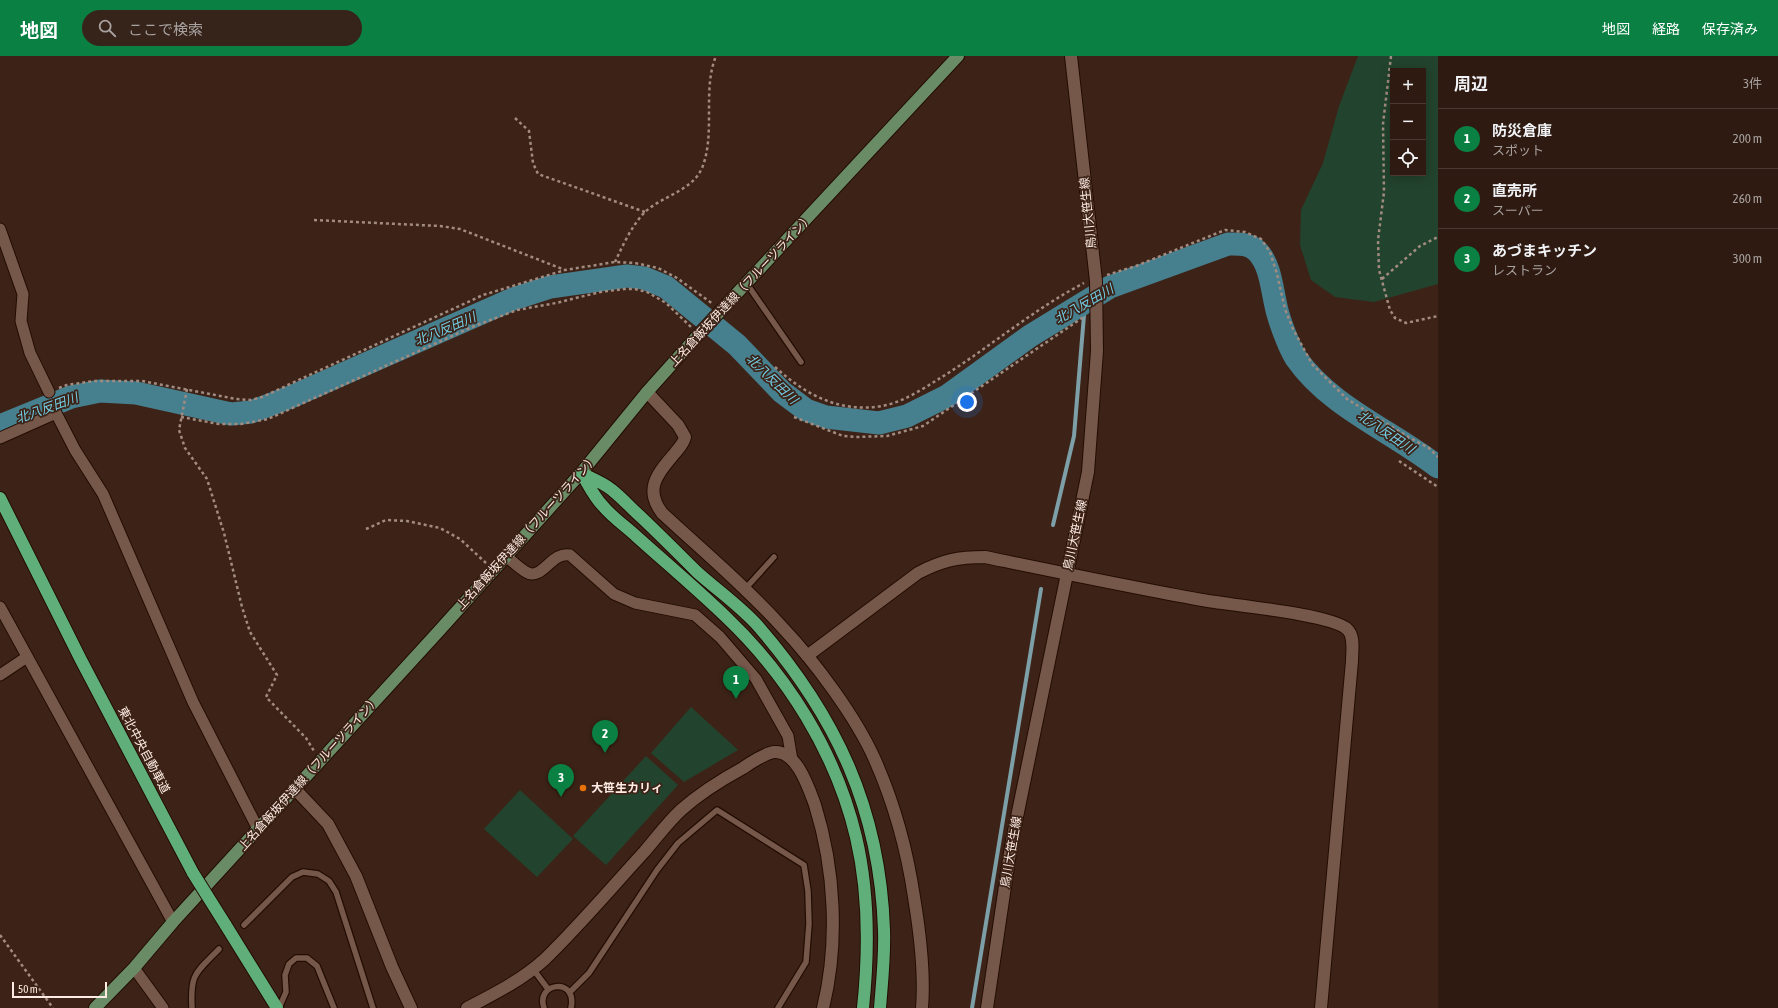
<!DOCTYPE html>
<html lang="ja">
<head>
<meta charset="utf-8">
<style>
	body { margin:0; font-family:"Asap Condensed","Noto Sans JP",sans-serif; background:#36231a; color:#f1f3f6 }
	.controls { position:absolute; right:12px; top:12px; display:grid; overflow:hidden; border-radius:0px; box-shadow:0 2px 10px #0003 }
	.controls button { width:36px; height:36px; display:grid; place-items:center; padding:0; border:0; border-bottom:1px solid #493831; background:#2e1a11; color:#f1f3f6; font:20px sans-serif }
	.scale { position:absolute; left:12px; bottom:10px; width:95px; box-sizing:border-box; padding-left:4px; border:2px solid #feece4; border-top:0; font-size:11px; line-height:14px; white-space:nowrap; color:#feece4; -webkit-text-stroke:3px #3d2317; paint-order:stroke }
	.you { position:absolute; left:967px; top:346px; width:14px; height:14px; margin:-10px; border:3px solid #fff; border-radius:50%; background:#1a73e8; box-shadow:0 0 0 6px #1a73e833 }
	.badge { display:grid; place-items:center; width:26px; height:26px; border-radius:50%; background:#0b8043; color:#fff; font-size:13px; font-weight:700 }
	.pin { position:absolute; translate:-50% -33px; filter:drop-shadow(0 1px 2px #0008) }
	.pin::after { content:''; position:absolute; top:21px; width:14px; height:12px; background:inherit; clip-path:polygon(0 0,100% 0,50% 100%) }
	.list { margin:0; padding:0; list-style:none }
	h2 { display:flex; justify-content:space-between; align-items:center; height:52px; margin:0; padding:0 16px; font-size:17px }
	h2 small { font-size:13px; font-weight:400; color:#a7a19f }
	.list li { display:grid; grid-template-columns:26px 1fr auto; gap:12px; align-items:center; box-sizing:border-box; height:60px; padding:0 16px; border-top:1px solid #493831 }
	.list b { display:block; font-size:15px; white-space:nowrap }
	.list p { margin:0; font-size:13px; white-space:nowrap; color:#a7a19f }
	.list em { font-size:13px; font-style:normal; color:#a7a19f }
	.icon { flex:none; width:22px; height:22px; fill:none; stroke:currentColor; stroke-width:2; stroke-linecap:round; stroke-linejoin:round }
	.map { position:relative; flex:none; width:1438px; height:952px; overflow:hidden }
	header { display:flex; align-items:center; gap:24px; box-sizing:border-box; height:56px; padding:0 20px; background:#0b8043; color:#fff }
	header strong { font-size:19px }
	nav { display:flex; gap:22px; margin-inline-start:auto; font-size:14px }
	.search { width:280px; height:36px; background:#36231a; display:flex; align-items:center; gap:10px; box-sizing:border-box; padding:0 14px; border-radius:22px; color:#a7a19f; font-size:15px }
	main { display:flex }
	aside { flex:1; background:#2e1a11 }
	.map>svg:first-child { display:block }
	.green { fill:#22432d; fill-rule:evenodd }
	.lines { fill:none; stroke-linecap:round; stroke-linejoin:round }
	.stream { stroke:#7da0a8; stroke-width:4 }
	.river { stroke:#467f8e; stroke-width:23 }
	.service-casing { stroke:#230c02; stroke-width:8 }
	.minor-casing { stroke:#230c02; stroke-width:13 }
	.tertiary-casing { stroke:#230c02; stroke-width:14 }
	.primary-casing { stroke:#230c02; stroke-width:14 }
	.motorway-casing { stroke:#230c02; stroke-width:14 }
	.path { stroke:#a28c82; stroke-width:2.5; stroke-dasharray:3 3; stroke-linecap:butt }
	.service { stroke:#76584a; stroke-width:5.5 }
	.minor { stroke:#76584a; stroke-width:11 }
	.tertiary { stroke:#76584a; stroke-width:12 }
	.primary { stroke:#698c67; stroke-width:12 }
	.motorway { stroke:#60af7a; stroke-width:12 }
	.motorway-bridge-casing { stroke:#230c02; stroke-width:14; stroke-linecap:butt }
	.motorway-bridge { stroke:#60af7a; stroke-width:12 }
	.food-dot { fill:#e8710a; stroke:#3d2317; stroke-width:1.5 }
	.labels { text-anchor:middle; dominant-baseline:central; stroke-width:3.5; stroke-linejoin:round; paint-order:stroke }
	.street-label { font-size:12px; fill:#feece4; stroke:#3d2317 }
	.poi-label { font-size:12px; font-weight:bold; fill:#feece4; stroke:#3d2317; text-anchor:start }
	.water-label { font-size:13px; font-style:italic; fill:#72cee6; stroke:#3d2317 }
</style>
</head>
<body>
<header>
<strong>地図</strong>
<div class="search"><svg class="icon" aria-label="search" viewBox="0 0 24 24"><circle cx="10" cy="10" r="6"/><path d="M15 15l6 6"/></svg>ここで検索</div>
<nav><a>地図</a><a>経路</a><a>保存済み</a></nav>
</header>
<main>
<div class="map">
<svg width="1438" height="952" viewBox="0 0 1438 952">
	<rect width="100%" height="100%" fill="#3d2317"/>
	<path class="green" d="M1358,0H1438V228L1374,246L1335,241L1311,224L1300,189L1301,154L1323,107L1339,50ZM1393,15H1423V117H1393Z
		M691,651L738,694L684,726L651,697Z
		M646,700L678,729L606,809L573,780Z
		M520,734L573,783L537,821L484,773Z"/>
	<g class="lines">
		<path class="stream" d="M1053,469L1074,380L1085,247
			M972,952L1041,533"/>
		<path class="river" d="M0,370L71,341L100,335L136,337L231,358L251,356L293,340L513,243L550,231L627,220L644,222L666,231L737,289L782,336L806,354L826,361L879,367L907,360L947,340L1030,280L1110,231L1228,188C1238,188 1249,187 1257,195C1272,210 1272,238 1278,258C1281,269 1290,293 1296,302C1330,351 1392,375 1438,411"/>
		<g class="service-casing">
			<path id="service" d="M747,228L801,306
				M745,533L774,501
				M244,869L292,821L303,816L318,818L329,825L336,836L373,952
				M533,913L548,933
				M570,936L589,917L657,814L678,787L717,754L804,809L808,835L809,868L806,906L778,952
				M192,952C190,917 196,917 219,893
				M279,952L286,936L285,919L289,908L296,902H307L317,910L334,952
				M544,952C535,926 578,921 571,952"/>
		</g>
		<g class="minor-casing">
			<path id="minor" d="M0,173L23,238L21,265L30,297L49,336
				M0,382L56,357L75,394L103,438L193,646L258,773
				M506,500C512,505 519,512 526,516C542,526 551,495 570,499L614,538L635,547L695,559L720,581L756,623L788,680L792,704
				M0,551L173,866
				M0,619L27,601
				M134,912L163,952"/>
		</g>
		<g class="tertiary-casing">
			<path id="tertiary" d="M647,336L678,369L685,381C684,387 679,392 675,397C659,416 643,432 662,457C702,494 745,530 782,571C815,606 856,661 875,704C894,747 907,794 914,841C920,877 925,915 922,952
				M807,600L918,517C943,504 958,501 985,501C1058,516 1130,531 1202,544C1229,549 1331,558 1347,573C1355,580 1352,595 1352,605L1321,952
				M295,733L328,768L356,820L392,911L411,952
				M467,952C494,938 522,924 545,903C580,869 612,831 645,795C657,781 668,766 681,754C700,737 721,724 743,712C750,707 766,697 774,696C797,694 809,733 815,749C835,813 839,887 823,952
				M987,952L1011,790L1088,416L1097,295L1096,225L1071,0"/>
		</g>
		<g class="primary-casing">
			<path id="primary" d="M95,952L134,912L173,866L438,576L581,417L647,336L699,278L958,0"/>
		</g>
		<g class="motorway-casing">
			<path id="motorway" d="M581,417C591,422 604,427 612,434C622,442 631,452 641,461C660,479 678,497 697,516C717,534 740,550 758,570C836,660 880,753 884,874C885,900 882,926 880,952
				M582,418C588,428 594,441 603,450C612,461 625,470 636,480C666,507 697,533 726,561C788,620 836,697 856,781C869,836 869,895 863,952
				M0,442L81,604L193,817
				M225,868L277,952"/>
		</g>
		<path class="path" d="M1391,0L1383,68L1384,136L1378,184L1379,214L1390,254L1395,262L1406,267L1438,260
			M515,62L529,75L533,107L538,118L645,156
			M314,164L440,170L460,173L565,214
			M615,206C623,189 632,169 645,156C662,140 692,135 702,112C716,78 702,34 716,0
			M1107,219L1136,210L1225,174L1245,176L1261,183L1270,196L1277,218L1285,253L1293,273L1312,308L1347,343L1410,382L1429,392L1438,401
			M1382,223L1420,190L1438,181
			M775,311C806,339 839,357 882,350C904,346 924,332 942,321C990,291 1034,253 1084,227
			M59,332L67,329L94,325H142L236,343L251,344L262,341L483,239L565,214L615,206L635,207L658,212L677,222L713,248
			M187,333L179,374L185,392L207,423L224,477L242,551L250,576L277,619L266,641L306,682L314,695
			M181,361L219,368H241L268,363L472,271L517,254L556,247L600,236L624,233H635L647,236L666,247L691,271
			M794,361L843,380L856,381L887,380L923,370L1085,260
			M1399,405L1438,431
			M366,473L386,464L407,465L440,472L460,483L486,507
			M0,879L53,952"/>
		<use href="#service" class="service"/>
		<use href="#minor" class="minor"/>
		<use href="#tertiary" class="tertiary"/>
		<use href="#primary" class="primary"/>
		<use href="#motorway" class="motorway"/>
		<g class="motorway-bridge-casing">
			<path id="motorway-bridge" d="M193,817L225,868"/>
		</g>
		<use href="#motorway-bridge" class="motorway-bridge"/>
	</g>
	<circle class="food-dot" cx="583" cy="732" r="4"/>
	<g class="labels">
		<g class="street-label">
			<text transform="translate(1088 157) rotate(-96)">鳥川大笹生線</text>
			<text transform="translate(741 234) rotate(-47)">上名倉飯坂伊達線（フルーツライン）</text>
			<text transform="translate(527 476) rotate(-48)">上名倉飯坂伊達線（フルーツライン）</text>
			<text transform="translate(1075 479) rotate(-78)">鳥川大笹生線</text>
			<text transform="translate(144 694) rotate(62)">東北中央自動車道</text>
			<text transform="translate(309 717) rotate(-48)">上名倉飯坂伊達線（フルーツライン）</text>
			<text transform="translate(1011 796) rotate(-80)">鳥川大笹生線</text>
		</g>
		<g class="poi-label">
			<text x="591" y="732">大笹生カリィ</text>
		</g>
		<g class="water-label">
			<text transform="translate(1084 248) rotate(-30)">北八反田川</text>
			<text transform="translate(445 273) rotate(-23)">北八反田川</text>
			<text transform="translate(772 323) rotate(44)">北八反田川</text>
			<text transform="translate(47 352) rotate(-20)">北八反田川</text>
			<text transform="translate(1386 376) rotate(34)">北八反田川</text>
		</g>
	</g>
</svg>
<div class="controls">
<button>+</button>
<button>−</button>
<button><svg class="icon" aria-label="locate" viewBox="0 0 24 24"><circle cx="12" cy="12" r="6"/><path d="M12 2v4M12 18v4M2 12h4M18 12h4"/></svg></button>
</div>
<div class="scale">50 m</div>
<div class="you"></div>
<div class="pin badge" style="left:736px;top:643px">1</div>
<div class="pin badge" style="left:605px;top:697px">2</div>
<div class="pin badge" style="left:561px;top:741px">3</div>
</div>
<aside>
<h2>周辺<small>3件</small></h2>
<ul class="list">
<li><span class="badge">1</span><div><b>防災倉庫</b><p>スポット</p></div><em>200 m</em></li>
<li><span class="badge">2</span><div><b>直売所</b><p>スーパー</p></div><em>260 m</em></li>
<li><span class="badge">3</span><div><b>あづまキッチン</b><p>レストラン</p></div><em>300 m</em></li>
</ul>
</aside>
</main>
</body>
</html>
